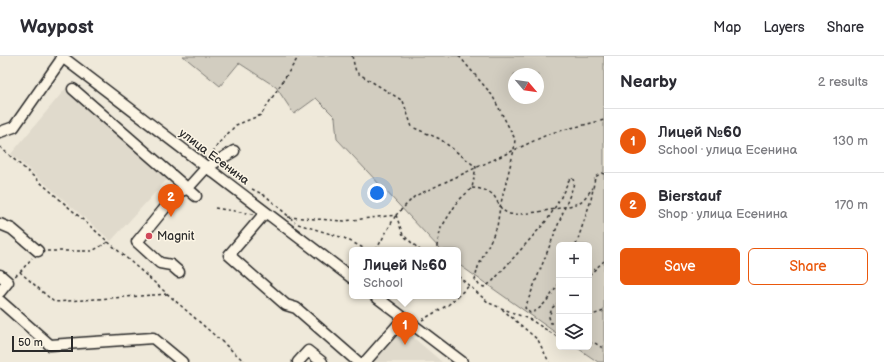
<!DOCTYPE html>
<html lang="en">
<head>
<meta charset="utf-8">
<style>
	body { margin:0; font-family:"Balsamiq Sans",sans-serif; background:#f2f2f3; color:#2b2b33 }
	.controls { position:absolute; right:12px; bottom:12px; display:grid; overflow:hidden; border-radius:6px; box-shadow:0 4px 16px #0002 }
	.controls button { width:36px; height:36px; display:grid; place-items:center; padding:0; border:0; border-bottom:1px solid #e1e1e2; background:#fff; color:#2b2b33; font:20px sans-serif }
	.compass { position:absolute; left:508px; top:12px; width:36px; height:36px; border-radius:50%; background:#fff; box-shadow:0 4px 16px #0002; rotate:119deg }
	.scale { position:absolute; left:12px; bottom:10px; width:61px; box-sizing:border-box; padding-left:4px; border:2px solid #2b2b2b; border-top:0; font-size:11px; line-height:14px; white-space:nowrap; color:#2b2b2b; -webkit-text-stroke:3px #fcf5e5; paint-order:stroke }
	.you { position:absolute; left:377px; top:137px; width:14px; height:14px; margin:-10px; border:3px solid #fff; border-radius:50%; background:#1a73e8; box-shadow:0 0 0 6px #1a73e833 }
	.badge { display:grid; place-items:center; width:26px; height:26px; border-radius:50%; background:#ea580c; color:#fff; font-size:13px; font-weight:700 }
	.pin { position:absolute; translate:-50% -33px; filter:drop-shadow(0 1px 2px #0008) }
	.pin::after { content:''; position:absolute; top:21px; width:14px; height:12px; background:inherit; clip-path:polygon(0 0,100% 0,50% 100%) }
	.popup { position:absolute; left:349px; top:191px; width:112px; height:52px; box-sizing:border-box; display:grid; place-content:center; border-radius:6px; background:#fff; filter:drop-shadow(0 1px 3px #0005); font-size:13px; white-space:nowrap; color:#7c7c81 }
	.popup b { font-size:15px; color:#2b2b33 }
	.popup::after { content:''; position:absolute; left:50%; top:100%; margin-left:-8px; border:8px solid transparent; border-top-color:#fff }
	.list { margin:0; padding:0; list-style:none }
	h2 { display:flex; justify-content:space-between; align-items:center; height:52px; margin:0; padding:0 16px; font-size:17px }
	h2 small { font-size:13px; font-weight:400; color:#7c7c81 }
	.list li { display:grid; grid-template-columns:26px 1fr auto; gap:12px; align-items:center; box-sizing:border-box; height:64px; padding:0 16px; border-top:1px solid #e1e1e2 }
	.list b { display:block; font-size:15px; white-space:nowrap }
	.list p { margin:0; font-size:13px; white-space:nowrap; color:#7c7c81 }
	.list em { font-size:13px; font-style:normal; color:#7c7c81 }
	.actions { display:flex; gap:8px; padding:12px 16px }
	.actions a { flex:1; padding:9px 0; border:1px solid #ea580c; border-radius:6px; text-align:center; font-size:14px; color:#ea580c }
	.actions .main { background:#ea580c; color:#fff }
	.icon { flex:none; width:22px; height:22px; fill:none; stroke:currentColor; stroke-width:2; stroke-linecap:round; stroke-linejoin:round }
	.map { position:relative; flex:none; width:604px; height:306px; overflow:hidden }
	header { display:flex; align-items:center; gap:24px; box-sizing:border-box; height:56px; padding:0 20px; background:#fff; border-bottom:1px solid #e1e1e2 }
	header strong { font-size:19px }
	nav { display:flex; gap:22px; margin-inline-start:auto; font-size:14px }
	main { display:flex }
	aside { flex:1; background:#fff }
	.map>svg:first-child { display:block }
	.built { fill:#e0dacc }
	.green { fill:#d2cdc0; stroke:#7e7c76; fill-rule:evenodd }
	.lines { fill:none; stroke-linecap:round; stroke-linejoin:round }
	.minor-casing { stroke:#2b2b2b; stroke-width:13 }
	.path { stroke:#2b2b2b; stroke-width:1.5; stroke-dasharray:3 3; stroke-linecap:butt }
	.minor { stroke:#fcf5e5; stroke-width:10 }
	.poi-dot { fill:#d1495b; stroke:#fcf5e5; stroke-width:1.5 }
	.labels { text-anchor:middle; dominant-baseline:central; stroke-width:3; stroke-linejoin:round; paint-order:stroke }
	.street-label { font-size:12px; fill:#2b2b2b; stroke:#fcf5e5 }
	.poi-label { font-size:12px; fill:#2b2b2b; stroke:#fcf5e5; text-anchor:start }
</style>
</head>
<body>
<header>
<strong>Waypost</strong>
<nav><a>Map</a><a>Layers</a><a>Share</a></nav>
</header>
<main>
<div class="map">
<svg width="604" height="306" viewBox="0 0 604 306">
	<rect width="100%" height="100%" fill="#efe9da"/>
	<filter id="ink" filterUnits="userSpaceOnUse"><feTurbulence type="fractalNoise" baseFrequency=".025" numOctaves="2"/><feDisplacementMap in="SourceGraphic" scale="8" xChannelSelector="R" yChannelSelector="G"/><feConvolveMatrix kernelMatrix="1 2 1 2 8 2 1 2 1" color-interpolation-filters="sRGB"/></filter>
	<g filter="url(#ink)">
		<path class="built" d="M71,26L173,117L111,185L11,98Z
			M402,272L442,306H372Z"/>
		<path class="green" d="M183,0H604V306H598L576,291H589V189H559V279L458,208V194H441L337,83L335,61L316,42L294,58L276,31L239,7L220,30ZM514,18H538V42H514Z"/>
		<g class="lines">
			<g class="minor-casing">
				<path id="minor" d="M61,0L352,222
					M73,33L196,140
					M0,76L14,71L63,1
					M265,157L229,199L286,249L296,252L358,306
					M0,168L12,173L38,195
					M179,216L171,209L160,207L137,186L178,136L187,133L206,112L234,95
					M0,219L8,226L0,236
					M375,240L462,306
					M0,245L50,289L153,282L182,306
					M298,306L308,295L322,306
					M365,306L404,262"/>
			</g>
			<path class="path" d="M352,0L356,16L403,45L412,71L440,83L476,111L472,132L458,145L441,172L436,194
				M459,0L492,39L515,83L514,94L500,151L497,171L478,211L475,223L479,229L484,231L492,226L548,163L561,141L569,124L572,122L574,125L573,131L525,252L530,257C542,255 552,237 559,228
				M0,91L245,306
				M213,97L218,88L236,69L261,59L299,0
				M472,132C505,134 491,152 510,158C519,160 573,151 580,146C585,143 589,136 593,132
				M252,133L266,140L295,166
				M215,152L253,158
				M396,159L403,179L420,194
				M288,161L344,165L396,159L415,140L551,77L604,64
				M298,168L344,182L367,194
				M576,189L591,144L595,121L602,117L604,118
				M376,194L396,159
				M47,195H92L108,186
				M20,216L32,202
				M589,219L604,205
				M15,220L20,216L54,246L168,238
				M458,220L489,247L531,264L559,282
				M559,246L552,252L549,261L551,267H559
				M502,253L538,284L549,306
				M589,260L604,255
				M422,264L448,249L470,229
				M589,287H595L604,293"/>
			<use href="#minor" class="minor"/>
		</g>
	</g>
	<circle class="poi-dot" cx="149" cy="180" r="4"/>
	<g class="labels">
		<g class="street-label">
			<text transform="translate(214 101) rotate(37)">улица Есенина</text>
		</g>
		<g class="poi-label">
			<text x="157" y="180">Magnit</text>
		</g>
	</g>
</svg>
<div class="controls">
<button>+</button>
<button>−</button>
<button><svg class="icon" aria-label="layers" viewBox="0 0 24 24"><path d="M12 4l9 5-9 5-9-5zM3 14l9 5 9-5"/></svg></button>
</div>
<svg class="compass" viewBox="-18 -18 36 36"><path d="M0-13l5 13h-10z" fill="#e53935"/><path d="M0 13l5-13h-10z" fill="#7c7c81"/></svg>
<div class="scale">50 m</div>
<div class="you"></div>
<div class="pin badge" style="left:405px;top:289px">1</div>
<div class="popup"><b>Лицей №60</b>School</div>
<div class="pin badge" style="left:171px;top:161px">2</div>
</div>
<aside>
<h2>Nearby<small>2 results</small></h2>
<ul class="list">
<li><span class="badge">1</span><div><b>Лицей №60</b><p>School · улица Есенина</p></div><em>130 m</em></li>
<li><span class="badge">2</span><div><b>Bierstauf</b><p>Shop · улица Есенина</p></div><em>170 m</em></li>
</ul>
<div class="actions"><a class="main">Save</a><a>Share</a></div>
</aside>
</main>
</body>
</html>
